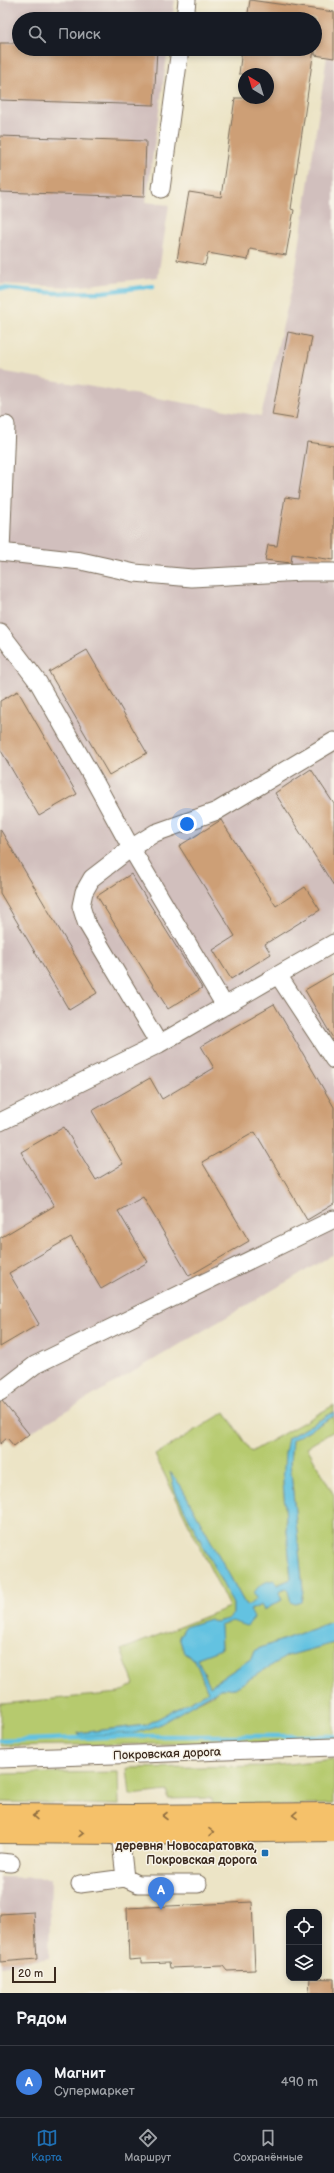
<!DOCTYPE html>
<html lang="ru">
<head>
<meta charset="utf-8">
<style>
	body { margin:0; font-family:"Balsamiq Sans",sans-serif; background:#20242c; color:#f1f3f6 }
	.controls { position:absolute; right:12px; bottom:12px; display:grid; overflow:hidden; border-radius:8px; box-shadow:0 2px 6px #0003 }
	.controls button { width:36px; height:36px; display:grid; place-items:center; padding:0; border:0; border-bottom:1px solid #363941; background:#171b24; color:#f1f3f6; font:20px sans-serif }
	.compass { position:absolute; left:238px; top:68px; width:36px; height:36px; border-radius:50%; background:#171b24; box-shadow:0 2px 6px #0003; rotate:322deg }
	.scale { position:absolute; left:12px; bottom:10px; width:44px; box-sizing:border-box; padding-left:4px; border:2px solid #3b2a1e; border-top:0; font-size:11px; line-height:14px; white-space:nowrap; color:#3b2a1e; -webkit-text-stroke:3px #f7f3e8; paint-order:stroke }
	.you { position:absolute; left:187px; top:824px; width:14px; height:14px; margin:-10px; border:3px solid #fff; border-radius:50%; background:#1a73e8; box-shadow:0 0 0 6px #1a73e833 }
	.badge { display:grid; place-items:center; width:26px; height:26px; border-radius:50%; background:#1f6fb2; color:#fff; font-size:13px; font-weight:700 }
	.pin { position:absolute; translate:-50% -33px; filter:drop-shadow(0 1px 2px #0008) }
	.pin::after { content:''; position:absolute; top:21px; width:14px; height:12px; background:inherit; clip-path:polygon(0 0,100% 0,50% 100%) }
	.list { margin:0; padding:0; list-style:none }
	h2 { display:flex; justify-content:space-between; align-items:center; height:52px; margin:0; padding:0 16px; font-size:17px }
	h2 small { font-size:13px; font-weight:400; color:#9ea1a6 }
	.list li { display:grid; grid-template-columns:26px 1fr auto; gap:12px; align-items:center; box-sizing:border-box; height:72px; padding:0 16px; border-top:1px solid #363941 }
	.list b { display:block; font-size:15px; white-space:nowrap }
	.list p { margin:0; font-size:13px; white-space:nowrap; color:#9ea1a6 }
	.list em { font-size:13px; font-style:normal; color:#9ea1a6 }
	.icon { flex:none; width:22px; height:22px; fill:none; stroke:currentColor; stroke-width:2; stroke-linecap:round; stroke-linejoin:round }
	.map { position:relative; flex:none; width:334px; height:1993px; overflow:hidden }
	.search { position:absolute; background:#171b24; box-shadow:0 2px 6px #0003; left:12px; right:12px; top:12px; height:44px; display:flex; align-items:center; gap:10px; box-sizing:border-box; padding:0 14px; border-radius:22px; color:#9ea1a6; font-size:15px }
	.sheet { height:124px; background:#171b24 }
	nav { display:flex; justify-content:space-around; align-items:center; box-sizing:border-box; height:56px; border-top:1px solid #363941; background:#171b24; font-size:11px; color:#9ea1a6 }
	nav a { display:grid; justify-items:center; gap:2px }
	nav .on { color:#1f6fb2 }
	.map>svg:first-child { display:block }
	.industrial { fill:#d1bfbd }
	.green { fill:#b6ca6e; stroke:#787a46 }
	.water { fill:#63c2e1; stroke:#4f7680 }
	.lines { fill:none; stroke-linecap:round; stroke-linejoin:round }
	.stream { stroke:#63c2e1; stroke-width:4.5 }
	.building { fill:#cd9f76 }
	.minor-casing { stroke:#796b59; stroke-width:19 }
	.major-casing { stroke:#796b59; stroke-width:24 }
	.minor { stroke:#fff; stroke-width:17 }
	.major { stroke:#f5c16b; stroke-width:22 }
	.oneway { stroke:#8f6e41 }
	.poi-dot { fill:#1f6fb2; stroke:#f7f3e8; stroke-width:1.5 }
	.labels { text-anchor:middle; dominant-baseline:central; stroke-width:3; stroke-linejoin:round; paint-order:stroke }
	.street-label { font-size:12px; fill:#3b2a1e; stroke:#f7f3e8 }
	.poi-label { font-size:12px; font-weight:bold; fill:#3b2a1e; stroke:#f7f3e8; text-anchor:end }
</style>
</head>
<body>
<div class="map">
<svg width="334" height="1993" viewBox="0 0 334 1993">
	<rect width="100%" height="100%" fill="#f7f3e8"/>
	<filter id="ink" filterUnits="userSpaceOnUse"><feTurbulence type="fractalNoise" baseFrequency=".025" numOctaves="2"/><feDisplacementMap in="SourceGraphic" scale="8" xChannelSelector="R" yChannelSelector="G"/><feConvolveMatrix kernelMatrix="1 2 1 2 8 2 1 2 1" color-interpolation-filters="sRGB"/></filter>
	<filter id="wash" filterUnits="userSpaceOnUse"><feTurbulence type="fractalNoise" baseFrequency=".012" numOctaves="4" result="noise"/><feDisplacementMap in="SourceGraphic" scale="16" xChannelSelector="R" yChannelSelector="G"/><feGaussianBlur stdDeviation="0.9" result="paint"/><feColorMatrix in="noise" values="0 0 0 0 0 0 0 0 0 0 0 0 0 0 0 0 0 1.4 0 .05"/><feComposite in="paint" operator="in"/></filter>
	<g filter="url(#wash)">
		<rect width="100%" height="100%" fill="#ece4c6"/>
		<path class="industrial" d="M0,0H175L172,19H19V49H168L146,202L169,205L158,277L72,287L0,284Z
			M334,8V1254L29,1433L14,1446L7,1438L0,1444V371L261,416L295,275Z
			M0,1877L51,1878L49,1958L0,1966Z"/>
		<path class="green" d="M334,1405V1412L288,1438L283,1482L291,1579L277,1585L248,1606L245,1604L181,1486L171,1473L175,1491L233,1604V1614L228,1619L216,1622L210,1619L185,1627L179,1637L184,1653L195,1660L208,1692L146,1725L78,1733H135L211,1696L220,1689L235,1688L287,1656L334,1643V1740L310,1742L0,1746V1704L119,1693L134,1684L121,1650L229,1607L155,1455L225,1412L251,1452Z
			M334,1416V1431L307,1447L334,1495V1621L255,1650L252,1658L210,1686L197,1658L221,1649L220,1626L261,1605L264,1610L282,1600L279,1592L287,1588L301,1602L303,1590L290,1463L292,1440Z
			M334,1759V1804L212,1808L211,1798L168,1799V1791L130,1795L127,1768L269,1766Z
			M118,1772L119,1805L0,1802V1774Z"/>
		<path class="water" d="M334,1412V1416L292,1440L290,1463L303,1590L301,1602L295,1604L291,1602L287,1588L279,1592L282,1600L264,1610L261,1605L250,1610L254,1618L247,1626L232,1621L220,1626L221,1649L197,1658L210,1686L252,1658L255,1650L334,1621V1643L287,1656L235,1688L220,1689L157,1726L135,1733L79,1736L78,1733L146,1725L208,1692L195,1660L184,1653L179,1637L185,1627L210,1619L216,1622L228,1619L233,1614V1604L175,1491L170,1472L181,1486L245,1604L248,1606L256,1599L254,1593C258,1585 266,1581 274,1580L277,1585L291,1579L283,1482L285,1453L288,1438Z"/>
		<g class="lines">
			<path class="stream" d="M0,288L55,293L103,292L153,286
				M0,1741L132,1736H334"/>
		</g>
		<g id="blocks">
			<path class="building" d="M250,0L334,12V58L315,55V19H247Z
				M0,43H19V49H157L154,105L0,100Z
				M242,49H314L291,209L294,210L286,255L250,249L248,260L208,253L205,265L177,260L189,192L221,197L235,98H268V74H239Z
				M0,136L146,141L144,197L0,192Z
				M288,332L312,337L296,419L272,415Z
				M307,442L334,446V560L292,554L291,563L265,560L268,545L277,546L285,497L298,499Z
				M87,650L147,753L109,775L49,672Z
				M18,691L77,794L39,816L0,749V701Z
				M311,769L334,804V886L275,793Z
				M221,820L276,906L305,887L320,910L265,944L271,954L231,979L213,950L235,936L179,846Z
				M0,829L97,993L69,1010L0,893Z
				M131,874L202,988L168,1009L97,896Z
				M334,973V1040L305,990Z
				M274,1004L334,1107V1204L307,1220L255,1132L202,1162L249,1241L189,1276L143,1197L118,1211L148,1262L101,1289L71,1237L9,1273L39,1324L0,1347V1238L54,1206L21,1152L64,1127L96,1180L123,1164L92,1111L150,1078L162,1099L214,1068L201,1046Z
				M2,1401L29,1434L14,1446L7,1438L0,1444V1402Z
				M252,1902L255,1970L227,1971L223,1966L170,1968L169,1962L141,1963V1959L129,1960L127,1908Z
				M34,1912L37,1959L0,1962V1914Z
				M310,1978L334,1979V1993H309Z"/>
		</g>
	</g>
	<g filter="url(#ink)">
		<use href="#blocks" fill-opacity="0" stroke="#796b59" stroke-width="1"/>
		<g class="lines">
			<g class="minor-casing">
				<path id="minor" d="M185,19L187,0
					M161,189L180,49
					M0,552L81,561L135,573L192,578L301,572H334
					M1,552L6,425
					M0,632L38,682L95,782L131,848L225,1006
					M278,975L334,943
					M159,1044L86,922L81,906L84,892L92,878L131,848L155,833L217,811L334,741
					M0,1122L159,1044L278,975L334,1060
					M0,1392L35,1365L334,1219
					M0,1759L334,1747
					M0,1862L11,1863
					M125,1878L138,1884H198
					M80,1884L125,1878L120,1833"/>
			</g>
			<g class="major-casing">
				<path id="major" d="M0,1815L133,1816L334,1814
					M0,1832L120,1833L334,1830"/>
			</g>
			<use href="#minor" class="minor"/>
			<use href="#major" class="major"/>
		</g>
		<defs><path id="oneway-chevron" d="M-2-3.5L2.5 0L-2 3.5" fill="none" stroke-width="1.6" stroke-linecap="round" stroke-linejoin="round"/></defs>
		<g class="oneway">
			<use href="#oneway-chevron" transform="translate(295 1815) rotate(179)"/>
			<use href="#oneway-chevron" transform="translate(35 1816) rotate(-179)"/>
			<use href="#oneway-chevron" transform="translate(165 1816) rotate(180)"/>
			<use href="#oneway-chevron" transform="translate(211 1832) rotate(-1)"/>
			<use href="#oneway-chevron" transform="translate(81 1833)"/>
		</g>
	</g>
	<rect class="poi-dot" x="261" y="1849" width="8" height="8" rx="2"/>
	<g class="labels">
		<g class="street-label">
			<text transform="translate(167 1754) rotate(-2)">Покровская дорога</text>
		</g>
		<g class="poi-label">
			<text x="257" y="1846">деревня Новосаратовка,<tspan x="257" dy="14">Покровская дорога</tspan></text>
		</g>
	</g>
</svg>
<div class="controls">
<button><svg class="icon" aria-label="locate" viewBox="0 0 24 24"><circle cx="12" cy="12" r="6"/><path d="M12 2v4M12 18v4M2 12h4M18 12h4"/></svg></button>
<button><svg class="icon" aria-label="layers" viewBox="0 0 24 24"><path d="M12 4l9 5-9 5-9-5zM3 14l9 5 9-5"/></svg></button>
</div>
<svg class="compass" viewBox="-18 -18 36 36"><path d="M0-13l5 13h-10z" fill="#e53935"/><path d="M0 13l5-13h-10z" fill="#9ea1a6"/></svg>
<div class="scale">20 m</div>
<div class="you"></div>
<div class="pin badge" style="left:161px;top:1910px;background:#3f7fe0">A</div>
<div class="search"><svg class="icon" aria-label="search" viewBox="0 0 24 24"><circle cx="10" cy="10" r="6"/><path d="M15 15l6 6"/></svg>Поиск</div>
</div>
<section class="sheet">
<h2>Рядом<small></small></h2>
<ul class="list">
<li><span class="badge" style="background:#3f7fe0">A</span><div><b>Магнит</b><p>Супермаркет</p></div><em>490 m</em></li>
</ul>
</section>
<nav>
<a class="on"><svg class="icon" aria-label="map" viewBox="0 0 24 24"><path d="M3 6l6-2 6 2 6-2v14l-6 2-6-2-6 2zM9 4v14M15 6v14"/></svg>Карта</a>
<a><svg class="icon" aria-label="directions" viewBox="0 0 24 24"><path d="M12 3l9 9-9 9-9-9zM9 14v-3h6M13 9l2 2-2 2"/></svg>Маршрут</a>
<a><svg class="icon" aria-label="saved" viewBox="0 0 24 24"><path d="M7 4h10v16l-5-4-5 4z"/></svg>Сохранённые</a>
</nav>
</body>
</html>
